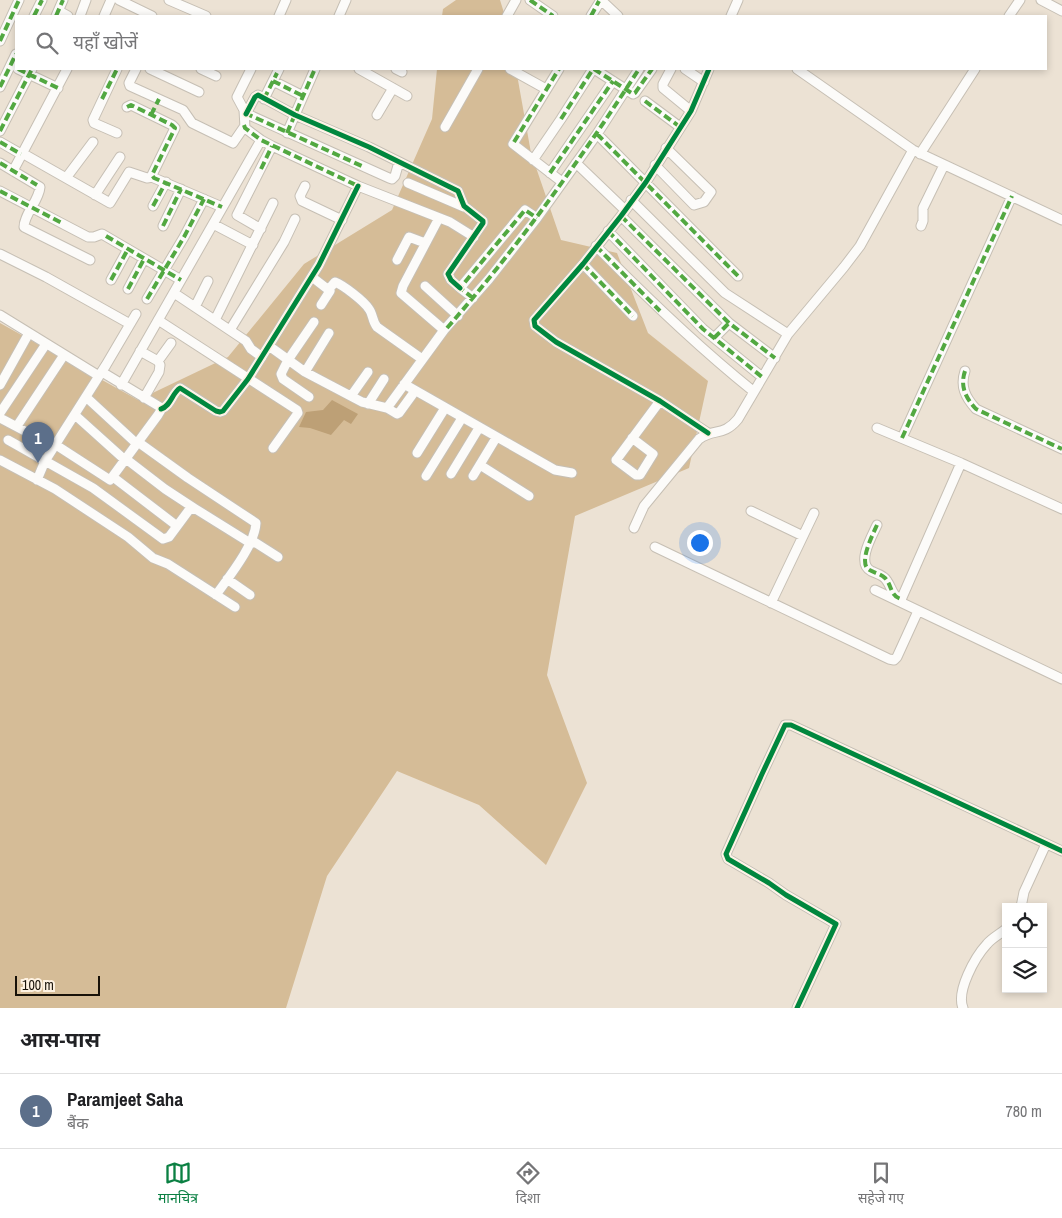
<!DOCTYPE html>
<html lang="hi">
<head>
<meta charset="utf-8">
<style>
	body { margin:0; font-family:"Archivo Narrow","Noto Sans Devanagari",sans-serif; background:#f6f6f6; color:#202124 }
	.controls { position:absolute; right:15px; bottom:15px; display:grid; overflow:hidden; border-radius:0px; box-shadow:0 2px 8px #0003 }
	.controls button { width:45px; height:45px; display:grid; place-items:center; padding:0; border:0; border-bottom:1px solid #e0e0e0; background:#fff; color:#202124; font:25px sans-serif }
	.scale { position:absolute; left:15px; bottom:12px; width:85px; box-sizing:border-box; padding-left:5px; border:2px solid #181209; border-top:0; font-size:14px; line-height:18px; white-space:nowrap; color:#181209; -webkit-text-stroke:4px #fef2e2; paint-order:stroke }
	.you { position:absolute; left:699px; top:542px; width:18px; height:18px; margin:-12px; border:4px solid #fff; border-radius:50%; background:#1a73e8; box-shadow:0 0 0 8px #1a73e833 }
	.badge { display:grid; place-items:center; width:32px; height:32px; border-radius:50%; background:#0b8043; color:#fff; font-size:16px; font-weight:700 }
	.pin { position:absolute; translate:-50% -41px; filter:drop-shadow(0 1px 2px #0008) }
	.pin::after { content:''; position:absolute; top:26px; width:18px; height:15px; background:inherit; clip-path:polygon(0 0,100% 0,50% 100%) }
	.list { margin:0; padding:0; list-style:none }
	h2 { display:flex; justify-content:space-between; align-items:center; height:65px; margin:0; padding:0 20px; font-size:21px }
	h2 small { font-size:16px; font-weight:400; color:#757577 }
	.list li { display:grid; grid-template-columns:32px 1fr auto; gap:15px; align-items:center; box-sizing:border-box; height:75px; padding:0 20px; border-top:1px solid #e0e0e0 }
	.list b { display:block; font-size:19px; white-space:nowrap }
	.list p { margin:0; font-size:16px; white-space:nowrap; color:#757577 }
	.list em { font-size:16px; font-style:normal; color:#757577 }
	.icon { flex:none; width:28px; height:28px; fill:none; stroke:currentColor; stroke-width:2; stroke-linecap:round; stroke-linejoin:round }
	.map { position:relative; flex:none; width:1062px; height:1008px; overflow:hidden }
	.search { position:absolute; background:#fff; box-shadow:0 2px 8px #0003; left:15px; right:15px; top:15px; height:55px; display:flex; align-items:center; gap:12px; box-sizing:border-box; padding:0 18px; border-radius:0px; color:#757577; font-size:19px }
	.sheet { height:140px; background:#fff }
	nav { display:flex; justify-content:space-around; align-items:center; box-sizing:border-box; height:70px; border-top:1px solid #e0e0e0; background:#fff; font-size:14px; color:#757577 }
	nav a { display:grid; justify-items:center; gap:2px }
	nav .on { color:#0b8043 }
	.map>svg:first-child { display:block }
	.forest { fill:#d5bc97 }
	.water { fill:#bda076 }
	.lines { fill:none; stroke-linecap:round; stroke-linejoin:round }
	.minor-casing { stroke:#c6bfb4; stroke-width:11 }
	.minor { stroke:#fcfbf9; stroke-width:9 }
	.quiet { stroke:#52a841; stroke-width:4; stroke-dasharray:8 4; stroke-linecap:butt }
	.cycleway-casing { stroke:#fef2e2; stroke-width:8 }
	.cycleway { stroke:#00873e; stroke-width:5 }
</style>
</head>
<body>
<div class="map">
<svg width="1062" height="1008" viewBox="0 0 1062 1008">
	<rect width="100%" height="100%" fill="#ece2d4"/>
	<path class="forest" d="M456,0H500L505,16H442L443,9Z
		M437,69H516L531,153L561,240L617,253L648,333L708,381L689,468L575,516L547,675L587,783L546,865L479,805L397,771L327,876L286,1008H0V323L138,400L228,357L304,264L392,210L432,119Z"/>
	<path class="water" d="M332,400L358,414L351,424L344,420L331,435L310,428L299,427L306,412L323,410Z"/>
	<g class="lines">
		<g class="minor-casing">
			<path id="minor" d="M119,0L152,16
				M169,0L206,16
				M530,0L553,16
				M1041,0L1062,11
				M59,11L68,16
				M34,16L42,0
				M56,16L63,0
				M80,16L86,0
				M104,16L111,0
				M279,16L286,0
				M339,16L346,0
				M507,16L516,0
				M591,16L601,0L618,16
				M731,16L738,0
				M1009,16L1020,0
				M0,41L19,0
				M18,69L58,88
				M117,69L93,120L94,123L117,133
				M136,69L129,83L130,86L183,110L192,123L233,143L244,127
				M150,69L199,92
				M201,69L216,76
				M251,69L237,97L244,110L245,128L261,140L272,146L358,186L450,222L474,237
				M359,69L407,96
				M396,69L402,72
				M510,69L546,89
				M559,69L513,144L562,182
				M594,69L633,94L635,93L652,69
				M671,69L663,84V88L691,111
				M685,69L704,82
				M797,69L913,150L1062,220
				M273,81L303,96
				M0,87L16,54
				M264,99L279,69
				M645,101L680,127
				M127,107L131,105L172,125L175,128L152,175L154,178L222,207
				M245,113L389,178L392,179L395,176L399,162
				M246,114L255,97L258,95L295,115L369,147L458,191L464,206L483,221V223L448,274L451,280L460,288
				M377,115L393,88
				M445,127L478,69
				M0,131L32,69
				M287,133L315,69
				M597,134L738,276
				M0,142L21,154
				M22,153L110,203L129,172L147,178L153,177
				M920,154L975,69
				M533,160L561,119L593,69
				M0,163L40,187C39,201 24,214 24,227L90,260
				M576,163L625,210
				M655,165L694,205L704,202L711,192L666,148
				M13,171L67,69
				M550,173L613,81
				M66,178L93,142
				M408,183L464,207
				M305,186L300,196L302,201L342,220
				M0,191L88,237H94L102,234L181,280
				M95,195L120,157
				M631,200L725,293L788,334
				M153,206L166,182
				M621,216L729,323L775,358
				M439,218L403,286L401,293L444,330L489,279L537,218L597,134L639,69
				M213,224L253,245
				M163,226L181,189
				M921,226L923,221V208L944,165
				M261,229L237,215L272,146
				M608,231L703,329L762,377
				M596,246C647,298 697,346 753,391
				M0,254L46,277L130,324
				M397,260L409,237L425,243
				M583,264L633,316
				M312,277L330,291L321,305
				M111,280L128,249
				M425,286L458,316
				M128,289L144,259
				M329,289L335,282C343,285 364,301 369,309C373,314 372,321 377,327L422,359
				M174,293L246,341L251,349L262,357
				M473,298L460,288L525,210L537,218
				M147,299L184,237L204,199
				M195,307L208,281
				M0,315L99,376
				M158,320L297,410L298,413L273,448
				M215,320L273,203
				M230,330L284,242L295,219
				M714,338L729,323
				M269,346L305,372L362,402L387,408L444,330
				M140,351L158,361L171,343
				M965,371C960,386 965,397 976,409L1062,449
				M305,372L329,333
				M404,384L555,470L572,473
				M0,385L29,333
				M121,385L261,140
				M351,396L368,372
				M86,397L137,444
				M309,397L283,379L281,374L288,360L314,322
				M144,398L159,372L160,365L158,361
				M368,404L384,379
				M387,408L397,414L399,413L415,391
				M161,409C171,406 172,393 180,388L216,411L220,412L223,411L248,379L319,265L358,186
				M0,413L46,344
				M75,415L125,460
				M0,418L55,447
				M17,426L64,355
				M877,428L961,463L1062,509
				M708,433L660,401L556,342L535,326L534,320L583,264L621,216L646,182L691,111L709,69
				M632,438L653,454L640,475H636L616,460L617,459L660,401
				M902,438L1012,196
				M8,440L93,488L163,539L169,537L189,510L194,508L247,541L256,543L278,557
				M138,442L188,478L256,523C255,545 228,578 216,595
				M56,445L110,480L158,415L161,410L160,407L102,372
				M417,453L445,408
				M126,459L165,489L194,508
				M0,460L55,489L128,537L153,558L168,564L235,607
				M480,465L529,496
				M451,474L479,428
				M426,476L462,418
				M473,476L496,438
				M113,477L177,526
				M37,480L45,461L106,365L136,314
				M751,511L803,536
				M877,525C872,536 856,563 871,571C877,574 884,575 887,581C892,588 892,596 901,599
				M634,528L644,506L699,439C714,428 723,437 738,419L788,334L844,267L860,246L913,150
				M655,547L889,659L894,660L897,657L918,611
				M227,579L250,595
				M875,590L1062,679
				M900,602L961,463
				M771,603L814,513
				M1021,907L1024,892L1046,844
				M797,1008L836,924L786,895L769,883L728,859L726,854L762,774L785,725H791L1062,851
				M963,1008C956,991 975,957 987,944C992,938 1000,934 1006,929"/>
		</g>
		<use href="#minor" class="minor"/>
		<path class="quiet" d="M530,0L553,16
			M34,16L42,0
			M56,16L63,0
			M591,16L599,1
			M0,41L19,0
			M18,69L58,88
			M594,69L633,94L635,93L652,69
			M273,81L303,96
			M0,87L16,54
			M102,99L117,69
			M264,99L277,73
			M645,101L680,127
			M127,107L131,105L172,125L175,128L152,175L154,178L222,207
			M245,113L364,167
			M151,115L159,99
			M561,119L593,69
			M244,125L245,128L261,140L358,186
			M0,131L32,69
			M287,133L314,71
			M597,134L738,276
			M0,142L21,154
			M514,142L559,69
			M0,163L37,185
			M261,169L272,146
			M550,173L613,81
			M0,191L62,223
			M153,206L166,182
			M621,216L729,323L775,358
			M163,226L181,189
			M608,231L703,329L762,377
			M106,236L181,280
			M596,246L660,311
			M583,264L633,316
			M111,280L128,249
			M128,289L144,259
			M473,298L460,288L525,210L537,218
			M147,299L184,237L204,199
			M447,328C518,247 581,159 639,69
			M714,338L729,323
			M965,371C960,386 965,397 976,409L1062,449
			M902,438L1012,196
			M877,525C873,534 859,561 868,569C873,573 880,573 885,578C892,585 890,596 901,599"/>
		<g class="cycleway-casing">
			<path id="cycleway" d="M246,114L255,97L258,95L295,115L369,147L458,191L464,206L483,221V223L448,274L451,280L460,288
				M161,409C171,406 172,393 180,388L216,411L220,412L223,411L248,379L319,265L358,186
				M708,433L660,401L556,342L535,326L534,320L583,264L621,216L646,182L691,111L709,69
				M797,1008L836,924L786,895L769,883L728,859L726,854L762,774L785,725H791L1062,851"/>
		</g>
		<use href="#cycleway" class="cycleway"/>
	</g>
</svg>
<div class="controls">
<button><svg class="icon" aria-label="locate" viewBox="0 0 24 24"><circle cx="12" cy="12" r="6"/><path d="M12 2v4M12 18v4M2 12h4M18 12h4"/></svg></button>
<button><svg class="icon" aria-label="layers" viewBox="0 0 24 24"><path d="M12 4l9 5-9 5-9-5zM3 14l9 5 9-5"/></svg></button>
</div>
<div class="scale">100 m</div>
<div class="you"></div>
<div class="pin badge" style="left:38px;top:463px;background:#5c6f8a">1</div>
<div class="search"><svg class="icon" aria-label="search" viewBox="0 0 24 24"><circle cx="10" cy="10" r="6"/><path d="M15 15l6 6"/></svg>यहाँ खोजें</div>
</div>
<section class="sheet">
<h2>आस-पास<small></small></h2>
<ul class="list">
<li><span class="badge" style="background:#5c6f8a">1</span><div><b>Paramjeet Saha</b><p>बैंक</p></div><em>780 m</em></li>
</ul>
</section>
<nav>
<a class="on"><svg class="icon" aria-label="map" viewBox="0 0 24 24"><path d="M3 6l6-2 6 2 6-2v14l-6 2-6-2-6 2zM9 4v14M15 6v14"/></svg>मानचित्र</a>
<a><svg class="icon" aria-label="directions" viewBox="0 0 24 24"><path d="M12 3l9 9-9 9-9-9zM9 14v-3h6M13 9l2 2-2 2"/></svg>दिशा</a>
<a><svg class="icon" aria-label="saved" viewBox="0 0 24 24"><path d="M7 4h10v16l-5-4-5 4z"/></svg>सहेजे गए</a>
</nav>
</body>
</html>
